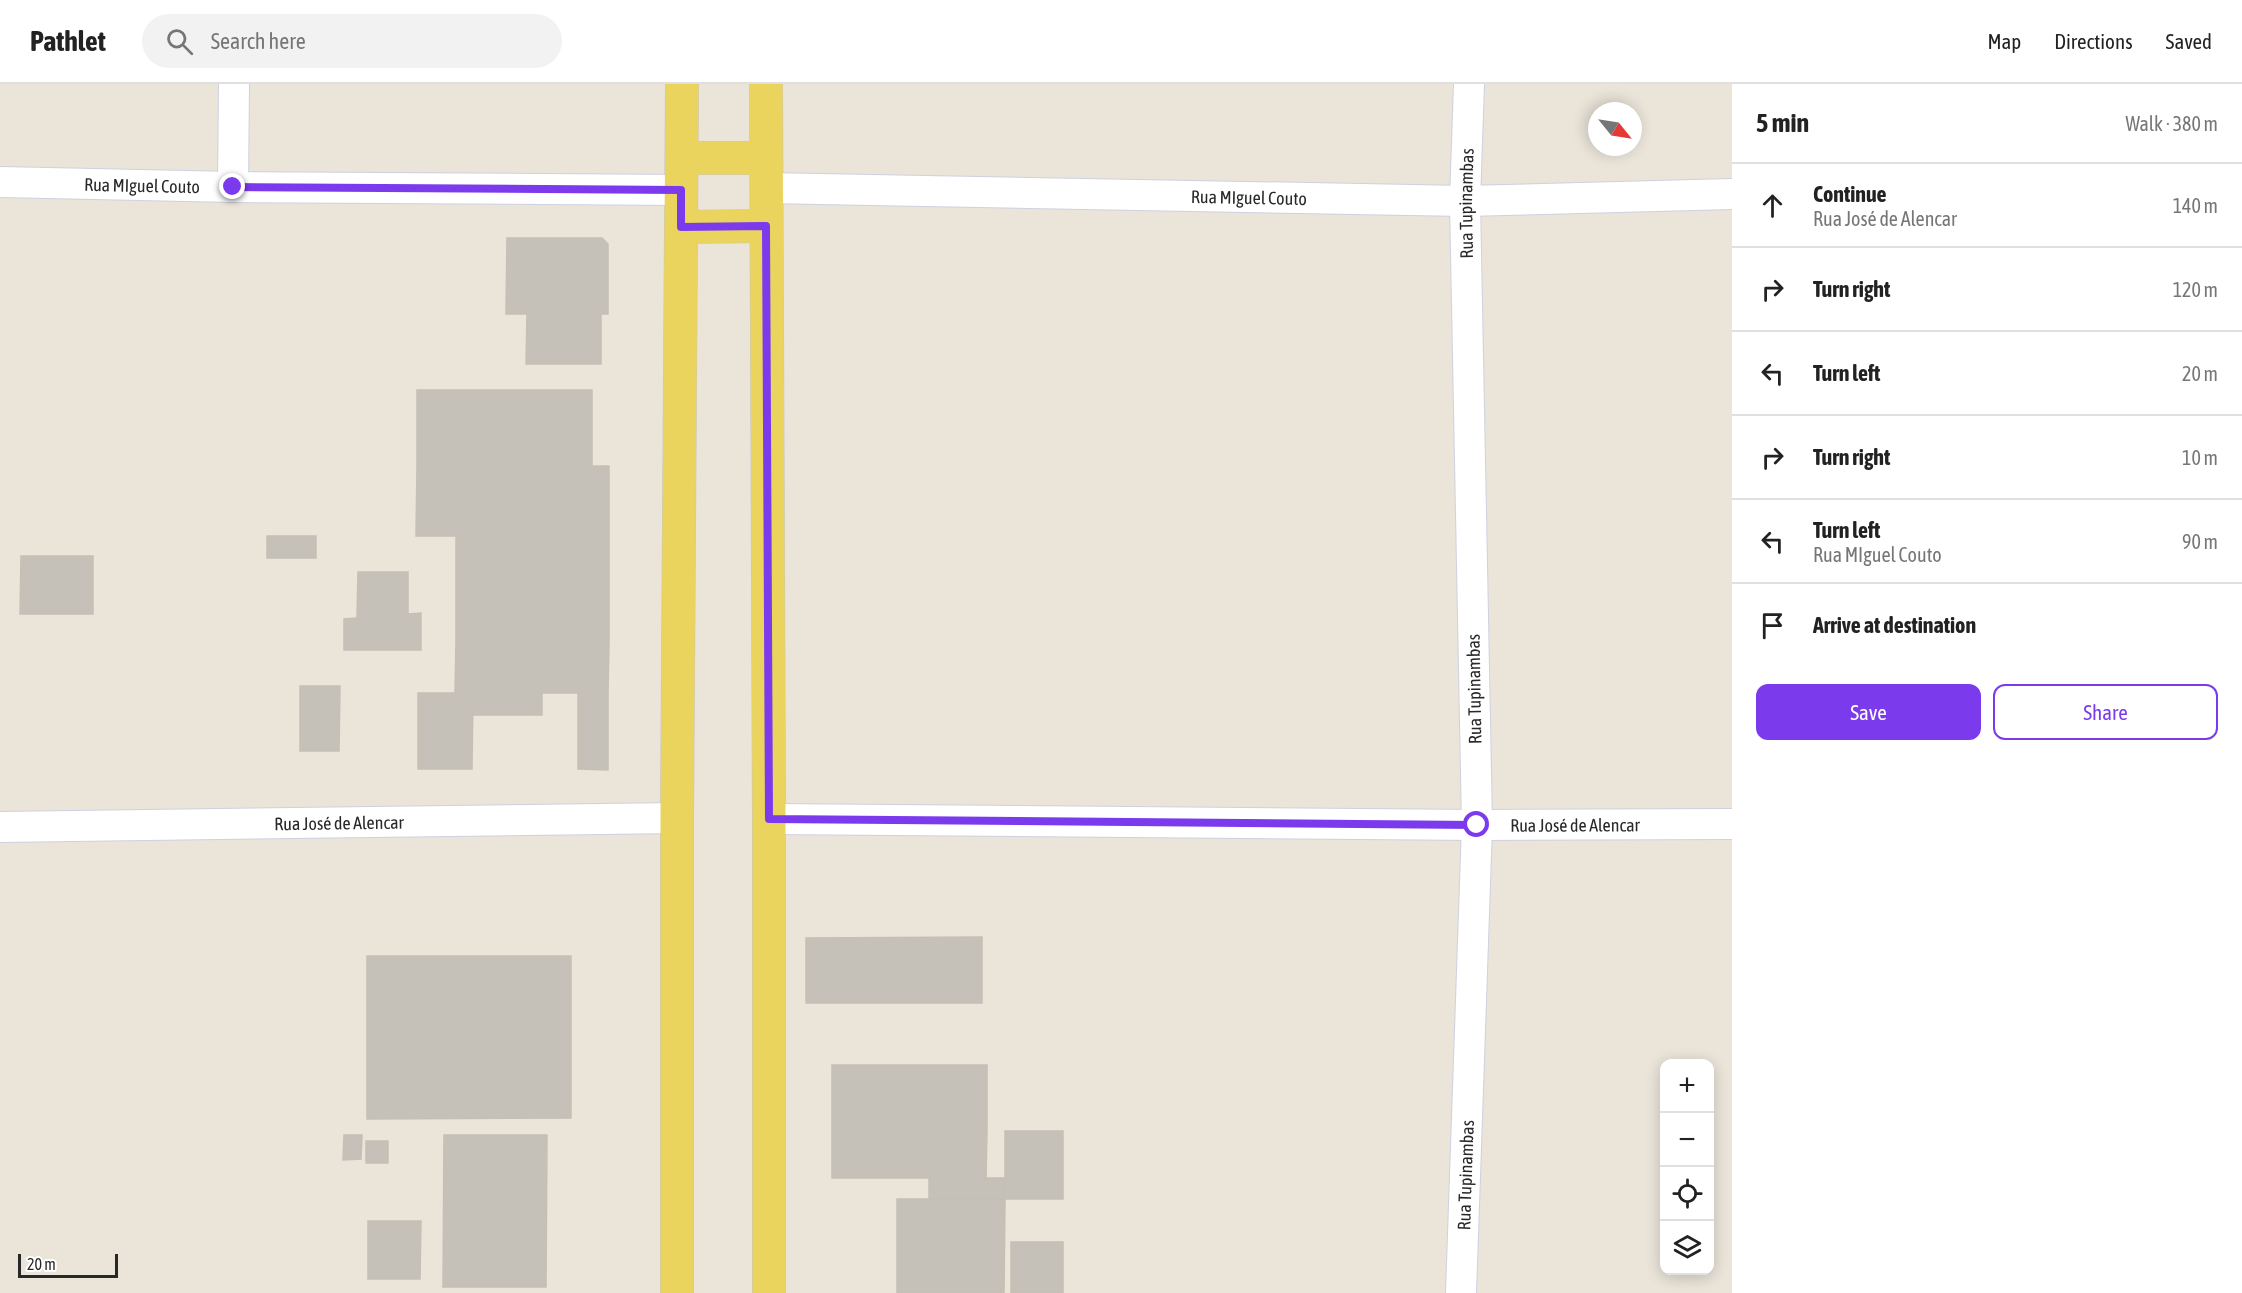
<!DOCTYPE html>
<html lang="en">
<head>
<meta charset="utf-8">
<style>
	body { margin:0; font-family:"Asap Condensed",sans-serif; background:#f2f2f2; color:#222 }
	.controls { position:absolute; right:18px; bottom:18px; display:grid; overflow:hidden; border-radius:12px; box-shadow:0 3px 15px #0003 }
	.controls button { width:54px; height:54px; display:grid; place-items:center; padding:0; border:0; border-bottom:2px solid #e0e0e0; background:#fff; color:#222; font:30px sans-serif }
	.compass { position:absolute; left:1588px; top:18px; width:54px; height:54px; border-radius:50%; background:#fff; box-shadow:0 3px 15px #0003; rotate:120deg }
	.scale { position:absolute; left:18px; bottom:15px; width:100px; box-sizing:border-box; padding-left:6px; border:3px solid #282828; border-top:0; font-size:16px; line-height:21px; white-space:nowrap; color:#282828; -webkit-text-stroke:4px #fff; paint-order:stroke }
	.stop { position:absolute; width:18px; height:18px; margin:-14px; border:4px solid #7c3aed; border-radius:50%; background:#fff }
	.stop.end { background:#7c3aed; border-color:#fff; box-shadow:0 2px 6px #0008 }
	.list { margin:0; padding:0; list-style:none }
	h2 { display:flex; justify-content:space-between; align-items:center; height:78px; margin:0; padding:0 24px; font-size:26px }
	h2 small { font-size:20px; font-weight:400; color:#767676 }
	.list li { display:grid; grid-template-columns:39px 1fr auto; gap:18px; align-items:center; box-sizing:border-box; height:84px; padding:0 24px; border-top:2px solid #e0e0e0 }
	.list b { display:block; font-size:22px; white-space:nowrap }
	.list p { margin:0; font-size:20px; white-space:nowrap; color:#767676 }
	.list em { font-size:20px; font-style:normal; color:#767676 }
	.actions { display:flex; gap:12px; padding:18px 24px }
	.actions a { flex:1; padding:14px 0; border:2px solid #7c3aed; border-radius:12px; text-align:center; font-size:21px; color:#7c3aed }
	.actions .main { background:#7c3aed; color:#fff }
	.icon { flex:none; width:33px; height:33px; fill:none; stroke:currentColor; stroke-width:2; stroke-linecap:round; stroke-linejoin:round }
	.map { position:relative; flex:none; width:1732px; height:1209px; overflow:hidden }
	header { display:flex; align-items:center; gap:36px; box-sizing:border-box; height:84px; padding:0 30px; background:#fff; border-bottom:2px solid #e0e0e0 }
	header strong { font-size:28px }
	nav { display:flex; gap:33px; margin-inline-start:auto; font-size:21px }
	.search { width:420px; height:54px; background:#f2f2f2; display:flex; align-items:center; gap:15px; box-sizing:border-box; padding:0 21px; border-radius:33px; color:#767676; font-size:22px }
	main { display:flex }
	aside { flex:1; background:#fff }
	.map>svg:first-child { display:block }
	.building { fill:#c5c1b9; stroke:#c5c0b4; stroke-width:1.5 }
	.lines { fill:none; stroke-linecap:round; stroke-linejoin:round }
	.street-casing { stroke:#cfd1e0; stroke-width:32 }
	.primary-casing { stroke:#c7c7c7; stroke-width:34 }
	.street { stroke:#fff; stroke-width:30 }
	.primary { stroke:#ead45e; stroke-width:33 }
	.route { stroke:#7c3aed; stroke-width:8 }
	.labels { text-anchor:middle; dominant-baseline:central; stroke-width:6; stroke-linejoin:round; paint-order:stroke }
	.street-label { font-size:18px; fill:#282828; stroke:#fff }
</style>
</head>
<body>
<header>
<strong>Pathlet</strong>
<div class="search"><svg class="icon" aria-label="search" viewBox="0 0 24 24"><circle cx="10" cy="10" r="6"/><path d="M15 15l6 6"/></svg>Search here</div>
<nav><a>Map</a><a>Directions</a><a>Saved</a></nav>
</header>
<main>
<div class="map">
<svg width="1732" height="1209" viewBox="0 0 1732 1209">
	<rect width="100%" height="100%" fill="#eae4d9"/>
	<path class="building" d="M507,154H559L558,230H506Z
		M559,154H602L608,160V230H558Z
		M527,230H601V280H526Z
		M417,306H592V382H417Z
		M417,382H609V452H416Z
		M267,452H316V474H267Z
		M456,452H609V506H456Z
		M21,472H93V530H20Z
		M358,488H408V530L421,529V566H344V535L357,534Z
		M456,506H609V558H456Z
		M456,558H609L608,609H455Z
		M300,602H340L339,667H300Z
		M418,609H473L472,685H418Z
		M473,609H542V631H473Z
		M578,609H608V686L578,685Z
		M982,853V919H806V854Z
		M367,872H571V1034L367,1035Z
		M832,981H987V1047H832Z
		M832,1047H987L986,1094H832Z
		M1005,1047H1063V1115H1005Z
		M344,1051H362L361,1075L343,1076Z
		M444,1051H547L546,1203H443Z
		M366,1057H388V1079H366Z
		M929,1094H1004L1005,1115H929Z
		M897,1115H1005L1004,1209H897Z
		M368,1137H421L420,1195H368Z
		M1011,1158H1063V1209H1011Z"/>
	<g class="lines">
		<g class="street-casing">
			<g id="street">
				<path id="s1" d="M0,98L233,103L681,106"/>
				<path d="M233,103L234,0"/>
				<path id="s2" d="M766,104L1465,117L1732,110"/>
				<path id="s3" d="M769,735L1477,741L1732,740"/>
				<path id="s4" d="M0,743L677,734"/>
				<path id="s5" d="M1461,1209L1477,741L1465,117L1469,0"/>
			</g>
		</g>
		<g class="primary-casing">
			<path id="primary" d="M766,0L769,735V1209
				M682,74H766
				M681,143L766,142
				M677,1209V734L682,0"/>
		</g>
		<use href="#street" class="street"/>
		<use href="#primary" class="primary"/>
	</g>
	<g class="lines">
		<path class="route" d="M233,103L681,106V143L766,142L769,735L1477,741"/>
	</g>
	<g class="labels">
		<g class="street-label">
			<text stroke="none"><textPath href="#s1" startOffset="142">Rua MIguel Couto</textPath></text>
			<text stroke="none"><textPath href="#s2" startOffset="483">Rua MIguel Couto</textPath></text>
			<text stroke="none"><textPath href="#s5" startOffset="1090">Rua Tupinambas</textPath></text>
			<text transform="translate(1474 605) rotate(-91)">Rua Tupinambas</text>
			<text stroke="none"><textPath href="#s4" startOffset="339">Rua José de Alencar</textPath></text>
			<text stroke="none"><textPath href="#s3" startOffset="806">Rua José de Alencar</textPath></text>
			<text stroke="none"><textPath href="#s5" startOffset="118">Rua Tupinambas</textPath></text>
		</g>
	</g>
</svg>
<div class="controls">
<button>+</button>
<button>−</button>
<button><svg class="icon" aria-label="locate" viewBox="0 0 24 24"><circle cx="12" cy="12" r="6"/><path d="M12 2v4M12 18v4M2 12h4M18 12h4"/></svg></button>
<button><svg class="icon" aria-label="layers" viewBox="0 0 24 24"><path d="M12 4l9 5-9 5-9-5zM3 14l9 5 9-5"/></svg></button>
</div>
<svg class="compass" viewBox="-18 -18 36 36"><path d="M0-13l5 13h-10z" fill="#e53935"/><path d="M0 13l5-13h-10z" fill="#767676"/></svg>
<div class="scale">20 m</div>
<div class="stop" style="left:1477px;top:741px"></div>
<div class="stop end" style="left:233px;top:103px"></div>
</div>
<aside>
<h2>5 min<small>Walk · 380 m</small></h2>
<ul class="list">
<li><svg class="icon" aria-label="ahead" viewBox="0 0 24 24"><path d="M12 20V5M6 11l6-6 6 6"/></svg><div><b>Continue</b><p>Rua José de Alencar</p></div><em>140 m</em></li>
<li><svg class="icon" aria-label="right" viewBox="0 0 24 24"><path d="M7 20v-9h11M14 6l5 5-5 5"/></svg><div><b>Turn right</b></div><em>120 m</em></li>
<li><svg class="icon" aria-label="left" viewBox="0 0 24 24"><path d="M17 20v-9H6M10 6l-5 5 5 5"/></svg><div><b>Turn left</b></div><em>20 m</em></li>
<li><svg class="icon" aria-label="right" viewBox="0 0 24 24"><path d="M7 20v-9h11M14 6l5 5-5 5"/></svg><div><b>Turn right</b></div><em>10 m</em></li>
<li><svg class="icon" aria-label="left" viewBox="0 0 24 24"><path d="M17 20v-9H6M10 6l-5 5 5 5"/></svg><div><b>Turn left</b><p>Rua MIguel Couto</p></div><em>90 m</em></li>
<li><svg class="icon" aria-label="arrive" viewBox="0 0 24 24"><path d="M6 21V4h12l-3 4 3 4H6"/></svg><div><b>Arrive at destination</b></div></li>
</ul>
<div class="actions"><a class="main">Save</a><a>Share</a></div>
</aside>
</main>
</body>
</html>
